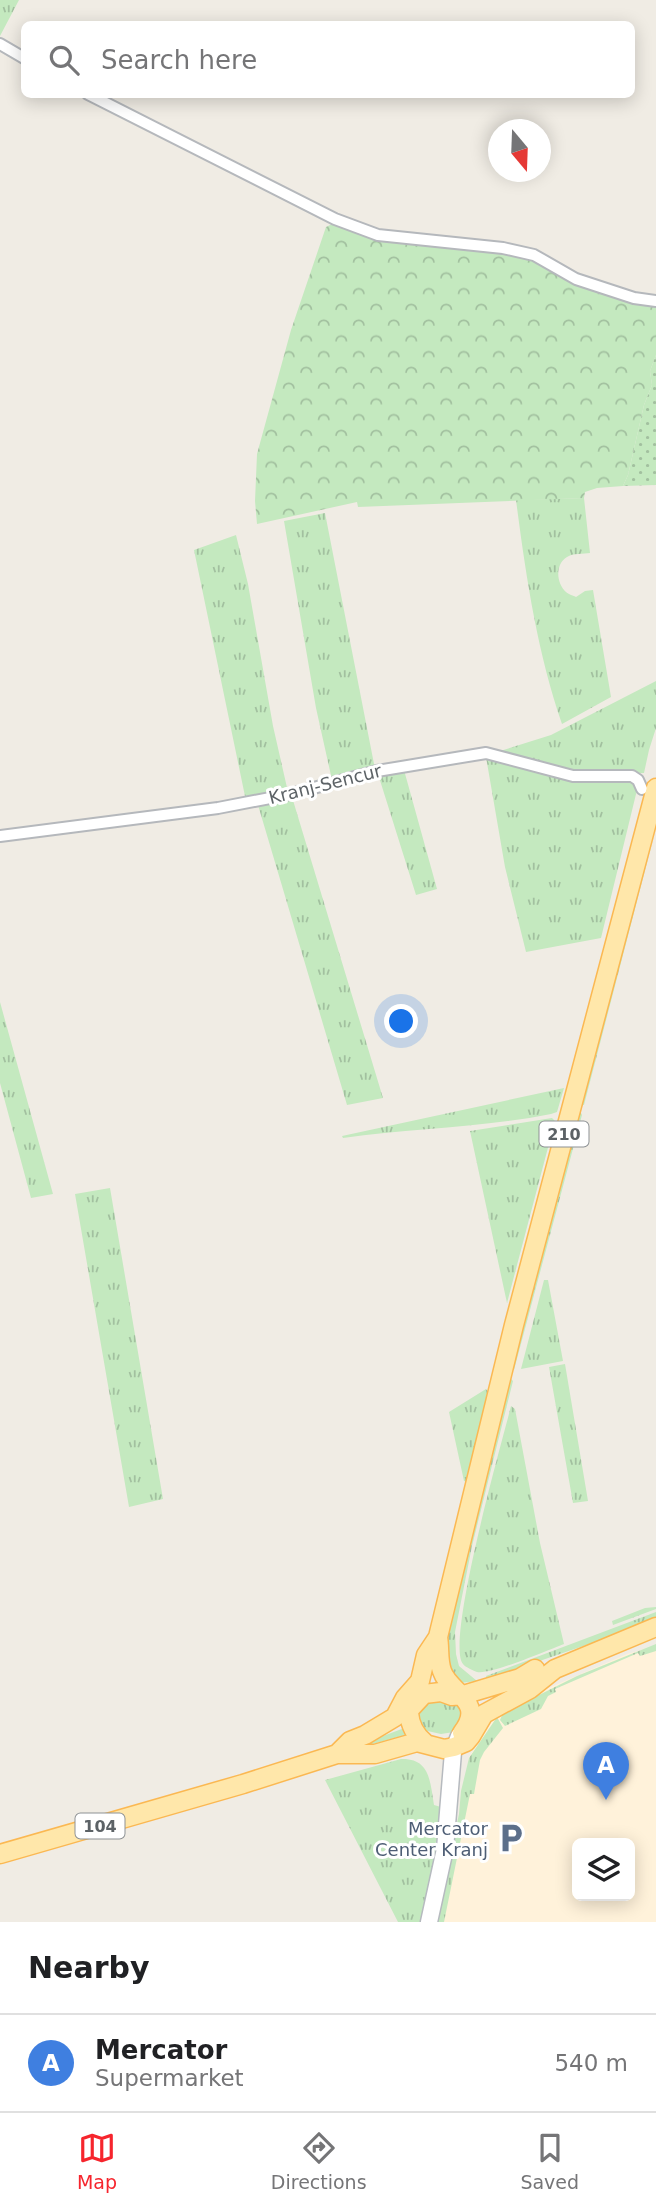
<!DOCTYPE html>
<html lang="en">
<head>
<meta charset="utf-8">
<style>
	body { margin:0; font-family:"DejaVu Sans",sans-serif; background:#f2f2f2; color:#202124 }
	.controls { position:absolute; right:21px; bottom:21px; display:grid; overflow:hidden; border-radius:10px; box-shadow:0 4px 18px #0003 }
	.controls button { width:63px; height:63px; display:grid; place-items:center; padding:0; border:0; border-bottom:2px solid #e0e0e0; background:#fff; color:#202124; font:35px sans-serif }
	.compass { position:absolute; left:488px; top:119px; width:63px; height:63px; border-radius:50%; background:#fff; box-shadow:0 4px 18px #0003; rotate:161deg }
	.you { position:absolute; left:402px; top:1022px; width:24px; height:24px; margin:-18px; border:5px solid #fff; border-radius:50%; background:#1a73e8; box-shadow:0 0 0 10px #1a73e833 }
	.badge { display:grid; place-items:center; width:46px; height:46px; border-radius:50%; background:#f6252d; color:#fff; font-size:23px; font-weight:700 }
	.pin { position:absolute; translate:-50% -58px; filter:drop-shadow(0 2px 4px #0008) }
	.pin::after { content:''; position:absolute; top:37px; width:24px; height:21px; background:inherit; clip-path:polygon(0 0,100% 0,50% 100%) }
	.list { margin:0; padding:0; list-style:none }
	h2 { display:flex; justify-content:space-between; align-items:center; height:91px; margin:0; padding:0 28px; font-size:30px }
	h2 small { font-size:23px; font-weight:400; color:#757577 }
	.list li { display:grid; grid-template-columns:46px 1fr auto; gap:21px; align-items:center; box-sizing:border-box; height:98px; padding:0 28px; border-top:2px solid #e0e0e0 }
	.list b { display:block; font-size:26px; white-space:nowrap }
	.list p { margin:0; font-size:23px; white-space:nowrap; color:#757577 }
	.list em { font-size:23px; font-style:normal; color:#757577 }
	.icon { flex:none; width:38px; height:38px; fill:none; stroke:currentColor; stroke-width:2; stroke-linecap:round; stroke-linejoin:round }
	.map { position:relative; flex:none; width:656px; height:1922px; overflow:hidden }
	.search { position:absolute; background:#fff; box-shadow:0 4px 18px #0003; left:21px; right:21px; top:21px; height:77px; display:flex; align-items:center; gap:18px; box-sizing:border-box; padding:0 24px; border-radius:10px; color:#757577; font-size:26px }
	.sheet { height:189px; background:#fff }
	nav { display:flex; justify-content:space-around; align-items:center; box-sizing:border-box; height:98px; border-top:2px solid #e0e0e0; background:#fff; font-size:19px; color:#757577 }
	nav a { display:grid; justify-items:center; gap:4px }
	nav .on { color:#f6252d }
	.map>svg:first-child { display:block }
	.commercial { fill:#fff2da; fill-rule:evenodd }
	.grass { fill:url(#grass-tufts) }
	.forest { fill:url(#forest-crowns) }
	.garden { fill:url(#garden-dots) }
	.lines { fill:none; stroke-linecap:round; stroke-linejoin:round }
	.minor-casing { stroke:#b5b8bc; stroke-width:14 }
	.secondary-casing { stroke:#b6babf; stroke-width:19 }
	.primary-casing { stroke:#fbb852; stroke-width:21 }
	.minor { stroke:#fff; stroke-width:10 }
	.secondary { stroke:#fff; stroke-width:16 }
	.primary { stroke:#ffe7aa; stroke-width:18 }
	.labels { text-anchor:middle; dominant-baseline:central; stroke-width:6; stroke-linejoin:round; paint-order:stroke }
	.shield { fill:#fff; stroke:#8d9194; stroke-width:2 }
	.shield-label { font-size:16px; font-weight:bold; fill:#5c6266 }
	.street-label { font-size:18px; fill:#5c6266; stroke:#fff }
	.service-label { font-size:18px; fill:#4e5e75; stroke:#fff; text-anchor:end }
</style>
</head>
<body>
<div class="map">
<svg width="656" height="1922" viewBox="0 0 656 1922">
	<defs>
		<pattern id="grass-tufts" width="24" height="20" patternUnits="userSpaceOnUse" patternTransform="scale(1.75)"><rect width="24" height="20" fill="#c4e9bf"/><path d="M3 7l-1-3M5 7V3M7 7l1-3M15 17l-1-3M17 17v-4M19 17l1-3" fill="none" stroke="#a2c09f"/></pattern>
		<pattern id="forest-crowns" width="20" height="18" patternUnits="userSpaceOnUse" patternTransform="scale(1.75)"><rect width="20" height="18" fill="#c4e9bf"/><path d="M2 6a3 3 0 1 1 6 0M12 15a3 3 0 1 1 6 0" fill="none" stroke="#a2c09f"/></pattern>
		<pattern id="garden-dots" width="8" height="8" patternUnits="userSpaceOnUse" patternTransform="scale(1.75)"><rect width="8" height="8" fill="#c4e9bf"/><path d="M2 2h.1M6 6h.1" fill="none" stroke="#a2c09f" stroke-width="1.8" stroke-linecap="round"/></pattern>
	</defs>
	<rect width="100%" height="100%" fill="#f0ece4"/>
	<path class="commercial" d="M656,1646V1922H441L469,1757L493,1720L537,1693L627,1654ZM577,1843H630V1896H577Z"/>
	<path class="grass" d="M0,0H19L0,36Z
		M584,498L590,553C584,554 573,553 567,557C555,564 556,583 566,592C568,594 574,596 576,597L585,591L593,590L611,697L562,724C537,651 526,577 516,500Z
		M325,513L375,769L332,780L316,708L284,521Z
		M236,535L248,584L273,726L288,792L246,801L194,550Z
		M656,681V728L649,750L644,773L586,774L497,752L551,735Z
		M486,757L545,773L630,779L634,782L637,790L601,938L526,952L505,867Z
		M404,770L437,889L416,895L378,774Z
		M292,797L383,1098L347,1105L258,805Z
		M656,828L584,1105H582L581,1103Z
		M0,1002L53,1194L31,1198L0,1083Z
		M564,1088L557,1112L551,1114C482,1128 412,1128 343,1138L342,1136Z
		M579,1113H581L582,1115L514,1370L512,1363Z
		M552,1118L555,1121L507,1303L470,1131Z
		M110,1188L163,1499L129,1507L75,1194Z
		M544,1280H548L563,1361L521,1369Z
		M565,1364L588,1501L573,1503L549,1367Z
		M511,1379L513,1381L472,1546L455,1632L456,1654L459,1666L477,1681L460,1683L448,1672L444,1647L506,1387Z
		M486,1389L489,1393L467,1482L464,1481L449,1412Z
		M511,1406L515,1409L540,1543L564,1644C548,1650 491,1675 477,1672C474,1671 465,1667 463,1664C445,1642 502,1442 511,1406Z
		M656,1607V1609L613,1625L612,1621L645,1608Z
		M656,1612V1619L636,1628L487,1679L486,1676Z
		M656,1644V1651L640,1656L638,1653L555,1689L556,1692L548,1696L541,1709L505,1726L500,1720L503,1713L577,1676Z
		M428,1699L459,1701L464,1714L454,1732L441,1734L423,1730L416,1716Z
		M497,1717L503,1728L484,1752L480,1760L474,1794H470L444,1922H435L459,1814L461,1791L469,1758Z
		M407,1727L409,1734L351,1750V1748Z
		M401,1759C430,1758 430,1781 434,1805L441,1807L435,1864L420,1922H398L325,1780Z"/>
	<path class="forest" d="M336,222L397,233L504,243L576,276L656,304V355L650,371L652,385L644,405L628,475L623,486L597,488L585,492L584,498L358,507L357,502L257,524L255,501L257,454L291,330L326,227Z"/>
	<path class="garden" d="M656,355V485L623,486L628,475L644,405L652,385L650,371Z"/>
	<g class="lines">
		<g class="minor-casing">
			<path id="minor" d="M0,44L24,58
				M88,94L335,219L378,235L503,248L534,255L576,279L634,298L656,301
				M0,836L218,808L291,794L377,771L486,753L573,776H632L638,780L642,789"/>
		</g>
		<g class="secondary-casing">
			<path id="secondary" d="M429,1922L445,1849L453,1752L459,1736"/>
		</g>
		<g class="primary-casing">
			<path id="primary" d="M438,1637C440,1648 438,1660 442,1671C449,1693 487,1701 462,1733
				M411,1708L424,1694L441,1692L452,1696L463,1695L520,1678L535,1669
				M409,1713C410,1726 415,1735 425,1743
				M337,1754L350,1741L365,1735L395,1717L405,1698L420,1681L426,1655L438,1637L514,1325L656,788
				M0,1854L243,1784L337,1754H375L417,1742L444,1749L454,1747L466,1742L471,1736L484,1714L530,1689L555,1669L656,1627"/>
		</g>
		<use href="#minor" class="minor"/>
		<use href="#secondary" class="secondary"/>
		<use href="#primary" class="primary"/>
	</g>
	<defs>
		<g id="parking-bare" transform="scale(2.415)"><path d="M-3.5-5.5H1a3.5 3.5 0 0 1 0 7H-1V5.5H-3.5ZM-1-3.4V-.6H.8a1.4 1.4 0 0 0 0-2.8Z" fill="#5c6f8a" stroke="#fff" stroke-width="2.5" paint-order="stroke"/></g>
	</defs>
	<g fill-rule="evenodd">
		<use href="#parking-bare" x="511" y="1838"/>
	</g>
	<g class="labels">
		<g class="shield">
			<rect x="539.5" y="1121.5" width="49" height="25" rx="5"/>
			<rect x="75.5" y="1813.5" width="49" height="25" rx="5"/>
		</g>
		<g class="shield-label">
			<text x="564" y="1134">210</text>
			<text x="100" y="1826">104</text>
		</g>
		<g class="street-label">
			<text transform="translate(325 784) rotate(-14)">Kranj-Sencur</text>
		</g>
		<g class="service-label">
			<text x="488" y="1828">Mercator<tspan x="488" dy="21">Center Kranj</tspan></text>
		</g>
	</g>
</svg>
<div class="controls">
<button><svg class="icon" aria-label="layers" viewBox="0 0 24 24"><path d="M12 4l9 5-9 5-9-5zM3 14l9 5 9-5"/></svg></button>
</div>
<svg class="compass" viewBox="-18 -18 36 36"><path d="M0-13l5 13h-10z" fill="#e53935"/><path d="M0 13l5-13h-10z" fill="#757577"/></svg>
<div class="you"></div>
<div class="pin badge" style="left:606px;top:1800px;background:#3f7fe0">A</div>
<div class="search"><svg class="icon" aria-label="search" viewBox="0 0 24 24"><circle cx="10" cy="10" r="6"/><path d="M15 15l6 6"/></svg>Search here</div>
</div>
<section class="sheet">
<h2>Nearby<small></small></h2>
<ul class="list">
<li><span class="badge" style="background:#3f7fe0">A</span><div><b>Mercator</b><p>Supermarket</p></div><em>540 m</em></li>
</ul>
</section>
<nav>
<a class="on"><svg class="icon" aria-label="map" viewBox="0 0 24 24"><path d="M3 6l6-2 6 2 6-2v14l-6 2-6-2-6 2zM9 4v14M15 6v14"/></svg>Map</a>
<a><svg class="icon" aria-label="directions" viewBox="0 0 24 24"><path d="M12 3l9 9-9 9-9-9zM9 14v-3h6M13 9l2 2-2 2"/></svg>Directions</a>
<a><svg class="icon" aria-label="saved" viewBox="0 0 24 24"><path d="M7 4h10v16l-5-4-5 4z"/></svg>Saved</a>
</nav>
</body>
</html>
